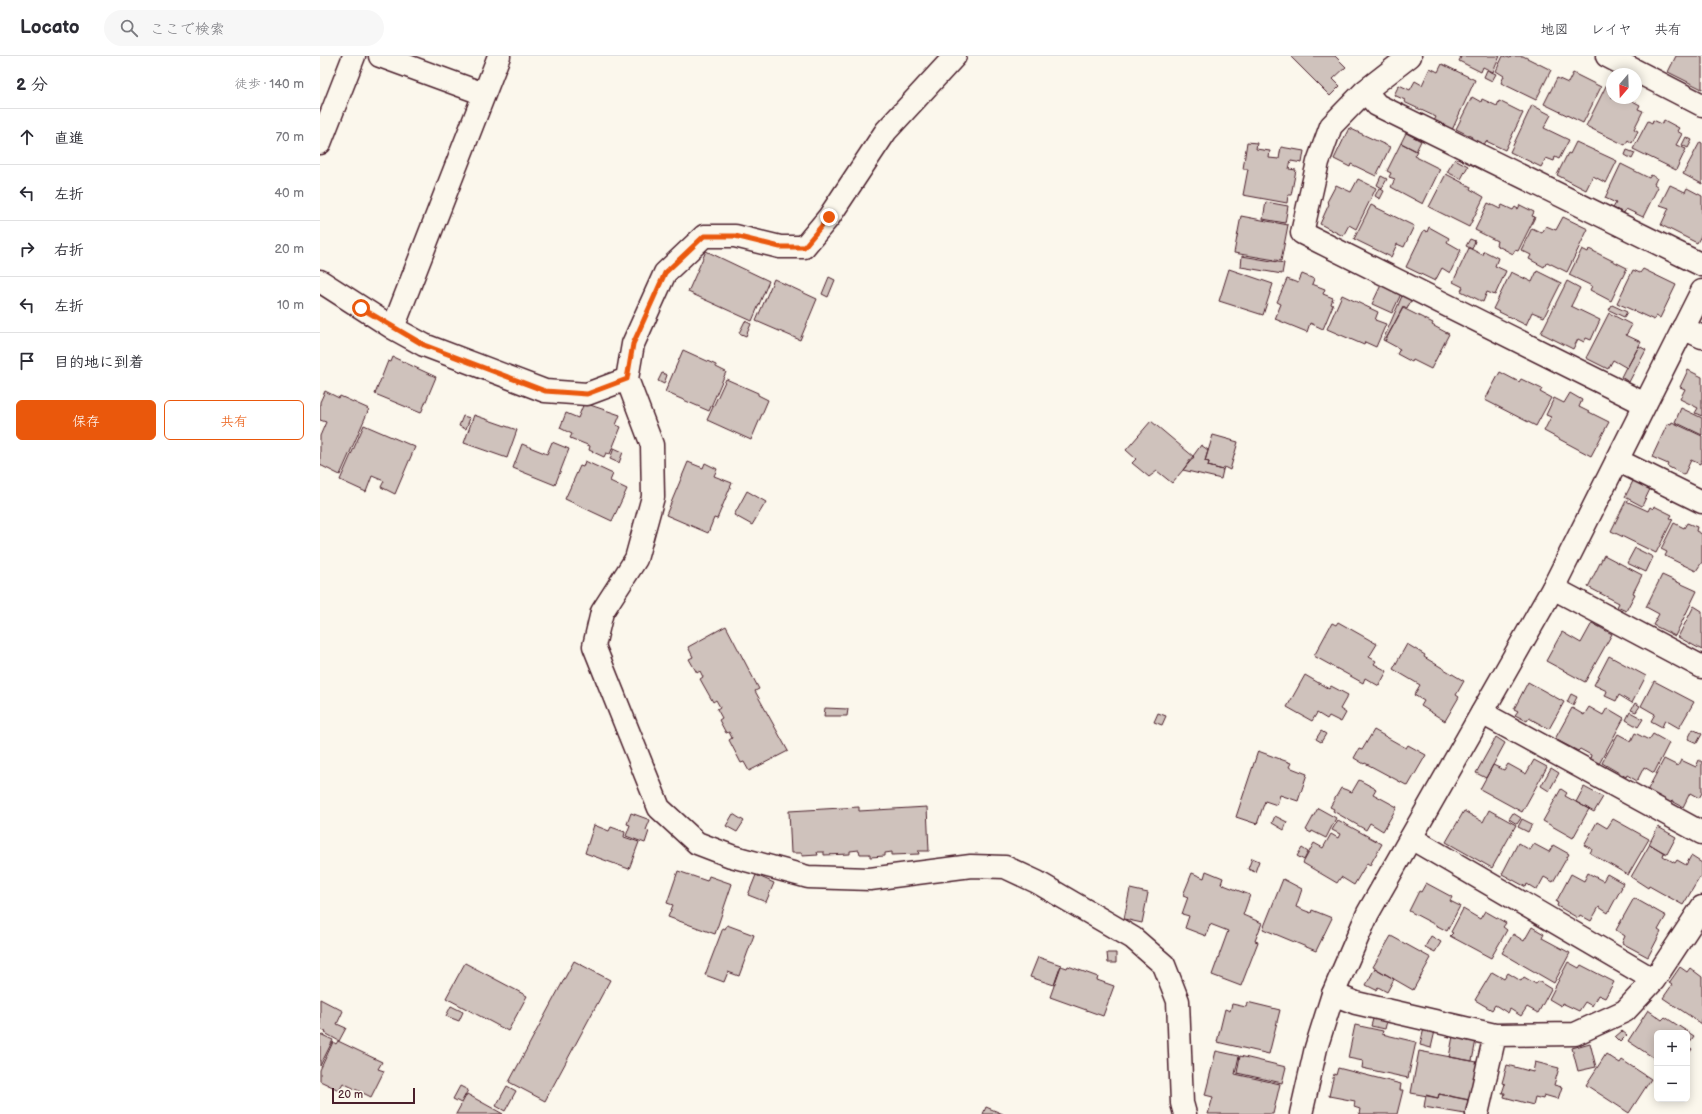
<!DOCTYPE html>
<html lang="ja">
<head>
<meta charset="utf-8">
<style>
	body { margin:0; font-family:"Balsamiq Sans","Klee One",sans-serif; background:#f7f7f7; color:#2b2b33 }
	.controls { position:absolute; right:12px; bottom:12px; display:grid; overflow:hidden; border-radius:6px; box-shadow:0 2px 10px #0003 }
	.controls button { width:36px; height:36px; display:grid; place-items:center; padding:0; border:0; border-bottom:1px solid #e1e1e2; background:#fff; color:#2b2b33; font:20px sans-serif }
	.compass { position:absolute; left:1286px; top:12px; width:36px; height:36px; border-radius:50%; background:#fff; box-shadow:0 2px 10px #0003; rotate:199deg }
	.scale { position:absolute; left:12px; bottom:10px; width:83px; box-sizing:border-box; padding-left:4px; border:2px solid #4a1f2b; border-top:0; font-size:11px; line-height:14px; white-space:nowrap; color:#4a1f2b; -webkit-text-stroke:3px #fbf7ec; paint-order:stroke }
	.stop { position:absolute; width:12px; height:12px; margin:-9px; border:3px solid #ea580c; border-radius:50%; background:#fff }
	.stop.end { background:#ea580c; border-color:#fff; box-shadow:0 1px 4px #0008 }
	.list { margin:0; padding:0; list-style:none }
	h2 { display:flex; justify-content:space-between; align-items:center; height:52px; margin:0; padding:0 16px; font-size:17px }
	h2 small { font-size:13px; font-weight:400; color:#7c7c81 }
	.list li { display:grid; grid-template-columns:26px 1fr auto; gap:12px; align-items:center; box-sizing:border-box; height:56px; padding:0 16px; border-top:1px solid #e1e1e2 }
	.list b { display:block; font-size:15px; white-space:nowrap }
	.list em { font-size:13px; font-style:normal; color:#7c7c81 }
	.actions { display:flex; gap:8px; padding:12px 16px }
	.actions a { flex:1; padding:9px 0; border:1px solid #ea580c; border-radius:6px; text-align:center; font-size:14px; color:#ea580c }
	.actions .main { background:#ea580c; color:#fff }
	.icon { flex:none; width:22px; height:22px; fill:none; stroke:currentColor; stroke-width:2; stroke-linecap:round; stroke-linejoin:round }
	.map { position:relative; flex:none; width:1382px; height:1058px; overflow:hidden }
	header { display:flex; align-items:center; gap:24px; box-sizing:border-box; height:56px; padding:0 20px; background:#fff; border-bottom:1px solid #e1e1e2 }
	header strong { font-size:19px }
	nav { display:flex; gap:22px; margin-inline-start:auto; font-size:14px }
	.search { width:280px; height:36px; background:#f7f7f7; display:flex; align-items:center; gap:10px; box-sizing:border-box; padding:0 14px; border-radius:22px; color:#7c7c81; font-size:15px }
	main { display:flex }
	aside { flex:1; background:#fff }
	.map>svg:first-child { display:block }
	.building { fill:#cfc2bc; stroke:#4a1f2b }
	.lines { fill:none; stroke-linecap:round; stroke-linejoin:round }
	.minor-casing { stroke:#4a1f2b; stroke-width:25 }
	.tertiary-casing { stroke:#4a1f2b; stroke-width:25 }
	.minor { stroke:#fbf7ec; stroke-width:22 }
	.tertiary { stroke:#fbf7ec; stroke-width:22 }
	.route { stroke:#ea580c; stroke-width:5 }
</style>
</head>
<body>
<header>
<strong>Locato</strong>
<div class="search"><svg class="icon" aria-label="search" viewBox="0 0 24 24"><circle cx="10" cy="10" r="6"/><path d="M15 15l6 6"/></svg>ここで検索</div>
<nav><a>地図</a><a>レイヤ</a><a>共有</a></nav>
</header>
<main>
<aside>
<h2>2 分<small>徒歩 · 140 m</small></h2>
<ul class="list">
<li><svg class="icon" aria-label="ahead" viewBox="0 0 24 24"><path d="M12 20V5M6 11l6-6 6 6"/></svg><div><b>直進</b></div><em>70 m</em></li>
<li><svg class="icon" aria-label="left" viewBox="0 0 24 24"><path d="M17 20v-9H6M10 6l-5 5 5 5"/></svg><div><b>左折</b></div><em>40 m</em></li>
<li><svg class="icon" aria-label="right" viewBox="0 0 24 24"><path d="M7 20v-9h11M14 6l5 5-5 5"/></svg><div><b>右折</b></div><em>20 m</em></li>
<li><svg class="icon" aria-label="left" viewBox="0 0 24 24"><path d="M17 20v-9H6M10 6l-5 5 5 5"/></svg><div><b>左折</b></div><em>10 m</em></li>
<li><svg class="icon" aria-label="arrive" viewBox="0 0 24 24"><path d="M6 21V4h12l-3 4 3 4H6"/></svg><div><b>目的地に到着</b></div></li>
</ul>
<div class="actions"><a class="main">保存</a><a>共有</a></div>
</aside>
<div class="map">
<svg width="1382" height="1058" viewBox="0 0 1382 1058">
	<rect width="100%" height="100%" fill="#fbf7ec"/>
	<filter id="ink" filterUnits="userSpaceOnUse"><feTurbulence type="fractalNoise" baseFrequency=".025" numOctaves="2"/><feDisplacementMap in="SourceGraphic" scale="8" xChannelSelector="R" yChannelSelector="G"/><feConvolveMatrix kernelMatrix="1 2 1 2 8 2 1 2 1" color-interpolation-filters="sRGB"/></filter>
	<g filter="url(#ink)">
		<path class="building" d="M972,0H1015L1026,11L1013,23L1020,30L1010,40L971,1Z
			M1139,0H1180L1173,16L1163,11L1161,16L1139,5L1141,1Z
			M1183,0L1190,2L1192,0H1203L1231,14L1216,44L1181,27L1184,20L1176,15Z
			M1356,0H1382V33L1348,16Z
			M1122,8L1155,24L1132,74L1114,65L1116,61L1084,46L1085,44L1074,39L1079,29L1090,34L1095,25L1102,29L1110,12L1118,16Z
			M1167,14L1176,18L1172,25L1164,21Z
			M1253,17L1281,31L1263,67L1224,48L1237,22L1248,27Z
			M1287,28L1292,30V42H1307L1320,49L1318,53L1323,55L1314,73L1318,75L1312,87L1308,84L1305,89L1266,70Z
			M1152,41L1161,46L1162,43L1177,50L1179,45L1203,57L1185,94L1166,85L1164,89L1151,83L1152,81L1136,73Z
			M1212,49L1231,59L1224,72L1249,84L1239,103L1235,101L1234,105L1226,102L1221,111L1190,96Z
			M1333,64L1342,68L1344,64L1359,72L1357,75L1362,78L1356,89L1366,93L1356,114L1313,93L1328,65L1332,67Z
			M1029,72L1070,91L1056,120L1031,108L1030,111L1014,103Z
			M1086,77L1101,85L1096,95L1081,87Z
			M1366,81L1372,84L1368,92L1362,89Z
			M927,86L937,87L936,93L950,95L949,102L959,103L961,91L984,95L982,107L971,105L969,113L976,114L971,139H968L967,147L923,139L928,113H923Z
			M1256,86L1297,105L1286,127L1273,120L1266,134L1237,119L1248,97L1250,98Z
			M1380,86L1382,87V128L1363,118Z
			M1081,87L1097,95L1094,100L1120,113L1103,148L1071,131L1075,123L1069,121L1071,117L1067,115Z
			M1307,94L1315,97L1312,103L1305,99Z
			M1135,103L1148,110L1141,123L1127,116Z
			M1301,108L1329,122L1331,119L1337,122L1334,128L1338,131L1323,161L1306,153L1304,157L1293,152L1296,147L1285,142Z
			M1126,118L1151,131L1150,133L1164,141L1149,171L1109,151Z
			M1061,120L1067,123L1062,132L1057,129Z
			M1038,123L1056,132L1036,173L1029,169L1023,180L1000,168L1009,148L1007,146L1016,129L1031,136Z
			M1350,129L1365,136L1367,132L1382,140V178L1377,187L1341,169L1349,152L1340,149Z
			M1059,132L1064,135L1060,143L1055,140Z
			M946,146L968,150L965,167L943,163Z
			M1168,147L1180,153L1182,149L1193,154L1195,151L1198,153L1200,149L1214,156L1212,160L1215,161L1198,195L1195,194L1193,198L1176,189L1177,185L1155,174Z
			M1051,149L1094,170L1084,191L1077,188L1071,201L1034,183Z
			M921,160L968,169L961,205L914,197Z
			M1243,161L1268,173L1247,216L1227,206L1224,211L1209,203L1211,199L1201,194L1212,172L1222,177L1226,170L1236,174Z
			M1109,171L1129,182L1127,186L1141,194L1130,217L1122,212L1115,225L1086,211L1104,174L1107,176Z
			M1150,183L1155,185L1152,193L1146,190Z
			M1149,192L1163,199L1164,195L1178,202L1175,210L1186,215L1175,239L1167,236L1163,246L1141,235L1143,231L1133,226Z
			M1262,193L1268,196L1269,193L1307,212L1291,245L1270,234L1272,230L1249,219Z
			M386,195L449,225L432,265L368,236Z
			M922,200L964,207L962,218L921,211Z
			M909,213L953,228L943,259L899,245Z
			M1323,213L1356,229L1340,262L1336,260L1334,264L1297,247L1313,214L1320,217Z
			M1217,215L1241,227L1224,261L1212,256L1206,269L1173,253L1191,216L1212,226Z
			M982,218L994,223L992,228L1005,233L1003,238L1013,242L1011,248L1013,249L1003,273L990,267L987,276L955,263L961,248L957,246L967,223L978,227Z
			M509,221L515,224L508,241L502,238Z
			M454,223L497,243L480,284L436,265Z
			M1247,225L1260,232L1251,250L1280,264L1271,284L1266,282L1264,286L1258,283L1253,293L1221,277Z
			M1061,229L1081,238L1072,257L1052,248Z
			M1022,239L1058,256L1055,264L1066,268L1056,291L1045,286L1044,289L1007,273Z
			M1082,240L1091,244L1087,253L1083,251L1065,285L1063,284Z
			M1292,249L1307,256L1304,261L1289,254Z
			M1083,252L1113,267L1112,269L1129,278L1111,313L1093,304L1092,306L1077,298L1080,293L1065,285Z
			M1289,257L1312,269L1306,279L1321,286L1307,312L1293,304L1288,313L1266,302Z
			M425,265L431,268L426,280L419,277Z
			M1319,290L1326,294L1309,326L1301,321L1306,311L1307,312Z
			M363,294L396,309V311L406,316L389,355L345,336Z
			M73,301L116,321L101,357L55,338L68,305L71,306Z
			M1368,314L1382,321V360L1375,357L1378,352L1360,343L1365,333L1360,331Z
			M1180,316L1199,326L1201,323L1222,333L1220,336L1231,342L1216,370L1165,344Z
			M342,317L347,319L344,328L338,325Z
			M406,323L438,337V339L448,344L431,384L387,364Z
			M5,335L19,342L20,340L49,353L20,419L0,409V380L6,366L0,364V346Z
			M1250,337L1262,344L1259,351L1289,366L1271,400L1224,375L1231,361L1226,359L1234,342L1244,347Z
			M264,347L300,359L296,369L301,371L290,398L286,397L284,401L269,394L270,390L250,382L252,378L240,372L246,357L258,362Z
			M1361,352L1382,362V379L1355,366Z
			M154,359L197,374L187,402L144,387Z
			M143,360L150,362L146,373L139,370Z
			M831,365L874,401L852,427L837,415L829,421L812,407L816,403L806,394Z
			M1352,366L1382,380V403L1380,408L1371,404L1364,419L1347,410L1348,408L1332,401L1348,367L1351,368Z
			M44,369L95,391L75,438L61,431L64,425L52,420L46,436L20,424Z
			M893,379L918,386L910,414L904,411L903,414L888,410L889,406L885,405Z
			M232,386L249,393L235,429L193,412L202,388L227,398Z
			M881,389L888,394L885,405L889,406L888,410L903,414L901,423L863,414Z
			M294,392L303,396L299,407L290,403Z
			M265,405L293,418L290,425L307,433L292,465L245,443L260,410L263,411Z
			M368,406L383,412L385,407L397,413L394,420L412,427L397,463L394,462L388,477L346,459Z
			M1314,423L1331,431L1322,450L1305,441Z
			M427,435L446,446L432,469L414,459Z
			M1306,445L1328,455L1330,451L1333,453L1334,450L1352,459L1350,462L1353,463L1336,497L1291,475Z
			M1354,467L1364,472L1367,467L1377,471L1376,475L1382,478V506L1376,515L1345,500L1347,496L1341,493Z
			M1315,492L1333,501L1326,516L1307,507Z
			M1284,499L1322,519L1313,537L1315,538L1306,555L1297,551L1299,547L1268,531Z
			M1342,519L1377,535L1355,580L1333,569L1339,558L1326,551Z
			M1374,550L1382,555V594L1358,581Z
			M1018,566L1057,588L1049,601L1056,605L1054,608L1067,615L1059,630L1045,622L1043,627L994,600L1012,567L1016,569Z
			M1272,567L1292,578L1265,626L1226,605L1242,576L1261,587Z
			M406,570L439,633L435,635L468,695L429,715L424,706L421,707L409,684L412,682L409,676L406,677L399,664L402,662L397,653L400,651L396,644L393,646L380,623L383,621L380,615L377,617L369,603L373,601L368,591Z
			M1087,588L1105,599L1104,601L1144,625L1136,639L1139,641L1125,665L1101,650L1104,645L1094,639L1100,629L1073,613Z
			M1289,600L1326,620L1312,647L1299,639L1296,645L1285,640L1287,635L1274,629Z
			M985,619L1009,633L1011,630L1028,639L1020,653L1026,657L1021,666L1009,660L1007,663L997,657L992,665L967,651Z
			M1334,625L1374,646L1359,672L1345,664L1342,671L1331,665L1335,658L1321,650Z
			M1208,626L1244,646L1229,673L1209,662L1207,665L1195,659L1198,655L1194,653Z
			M1251,638L1257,641L1253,649L1247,646Z
			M1315,647L1320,650L1316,656L1311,654Z
			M1269,651L1283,659L1287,652L1304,662L1279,708L1270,703L1271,699L1260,693L1258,695L1235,683L1252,652L1264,659Z
			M505,652L528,653L527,660H504Z
			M1310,656L1323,663L1318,671L1306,664Z
			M838,657L846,660L842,669L834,666Z
			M1373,673L1382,678L1377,687L1368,683Z
			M1054,674L1086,692L1088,689L1106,699L1088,730L1045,707L1044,708L1034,702L1039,693L1042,694Z
			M1001,675L1006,678L1001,686L996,683Z
			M1315,677L1329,684L1333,678L1349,687L1334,717L1324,711L1317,725L1307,719L1306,721L1282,707L1298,678L1311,685Z
			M1176,681L1185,687L1166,722L1156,717Z
			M938,695L971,707L969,711L987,718L978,745L960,739L957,749L945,745L937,768L916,761Z
			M1344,703L1358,710L1361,704L1376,711L1379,704L1382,706V737L1379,742L1370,737L1363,751L1352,745L1350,747L1327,735Z
			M1214,704L1227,711L1202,756L1160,733L1173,709L1184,714L1188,708L1206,718Z
			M1231,712L1239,717L1229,735L1221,730Z
			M1039,724L1056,733L1053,738L1077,751L1063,775L1050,767L1046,774L1013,755L1014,753L1010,751L1021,732L1032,736Z
			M1264,731L1283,741L1274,756L1256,746Z
			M1241,733L1247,737L1245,740L1269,753L1253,782L1223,765Z
			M539,751V755L607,751L609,795H598L599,798L572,799V796L565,797V800L550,801V798H540L539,794L530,795V798L504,799V796H497L498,799L482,800V797H471L469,755Z
			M998,752L1016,762L1006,782L992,775L991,777L986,774Z
			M1169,754L1196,769L1172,812L1126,786L1144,755L1163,766Z
			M311,757L330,764L326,774L329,775L325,787L306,780L310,769L307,768Z
			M1193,757L1201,762L1197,768L1189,763Z
			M413,758L424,765L417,776L406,770Z
			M955,760L967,766L964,774L952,767Z
			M1202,763L1212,768L1208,776L1198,771Z
			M1293,763L1329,783L1308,819L1270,797L1272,793L1264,789L1277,766L1287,772Z
			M1018,764L1062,788L1050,809L1047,807L1034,829L1021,821L1017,827L983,807L994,787L1003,792L1011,778L1018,782L1020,778L1012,774Z
			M274,769L289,775L291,771L305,776L304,781L319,786L309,813L265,797Z
			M1338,771L1356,781L1347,798L1329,788Z
			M1198,787L1210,794L1214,788L1229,796L1233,789L1249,798L1233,826L1224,821L1217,834L1207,828L1206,831L1182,818Z
			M1330,788L1344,797L1343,800L1355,807L1357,804L1366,809L1371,800L1382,807V823L1380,821L1363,849L1329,830L1328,832L1311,821Z
			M982,792L988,796L984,804L977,800Z
			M932,802L939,805L935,816L928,813Z
			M358,815L387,825L389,820L412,828L395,878L348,861L353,849L347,847Z
			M886,815L903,822L901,828L930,839L923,859L942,867L935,885L938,886L921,930L892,919L908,875L890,868L886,880L865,872L869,860L862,858L868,841L863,839L872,817L884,822Z
			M1268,817L1283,825L1287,818L1303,827L1301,831H1302L1288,857L1279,851L1271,865L1260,859L1258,862L1237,850L1238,847L1236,846L1251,818L1264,825Z
			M436,819L454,827L446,846L428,839Z
			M963,823L982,833L976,851L991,857L992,854L1012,862L996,895L943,873Z
			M1106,827L1132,841L1130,845L1140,850L1127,875L1089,855L1099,835L1101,836Z
			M810,833L828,837L822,867L804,863Z
			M1314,842L1346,860L1338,874L1341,876L1328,901L1302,887L1305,880L1296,874Z
			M1143,853L1160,863L1165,855L1186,867L1183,871L1187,874L1171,902L1130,880L1133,877L1131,876Z
			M407,869L434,879L419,920L408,916L404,926L385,919L403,872L405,873Z
			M1212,871L1224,878L1222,882L1250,897L1234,927L1182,897L1193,878L1204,885Z
			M1071,880L1111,902L1093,934L1053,911Z
			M1111,880L1121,886L1115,896L1105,891Z
			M787,897H796V907H788Z
			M718,901L741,909L734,929L710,921Z
			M254,905L290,924L225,1045L189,1026Z
			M1248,906L1259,912L1261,909L1294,926L1285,942L1278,939L1272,950L1265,946L1259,955L1242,947L1241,950L1229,943Z
			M145,907L207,940L188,975L126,942Z
			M741,910L747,912L748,910L778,921L777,924L794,930L783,960L730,941Z
			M1360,911L1367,916L1370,912L1382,921V968L1343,942L1352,929L1349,927Z
			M1055,912L1074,923L1067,936L1058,931L1056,934L1046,929Z
			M1172,916L1184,923L1188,917L1201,925L1204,921L1216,928L1218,925L1231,933L1218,957L1207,951L1201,960L1190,953L1188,957L1175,949L1172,954L1155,944Z
			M0,943L23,955L17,968L26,972L19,985L5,977L6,976L0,973Z
			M927,946L960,954L949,998L897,986L905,953L910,955L912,948L926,951Z
			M131,950L143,956L139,965L126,960Z
			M1328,954L1342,964L1345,961L1374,980L1367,990L1372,993L1367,1000V977H1337V1004L1308,985Z
			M1053,963L1067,965L1065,973L1051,970Z
			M1035,969L1063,975L1062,978L1096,986L1088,1022L1042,1012L1043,1005L1028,1002Z
			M1104,972L1115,975L1111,992L1100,989Z
			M1302,975L1307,979L1300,986L1295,981Z
			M0,978L13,984L0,1010Z
			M1133,980L1156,984L1152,1005L1129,1001Z
			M18,985L62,1006L58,1013L64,1015L51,1041L23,1027L19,1034L0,1025V1014L13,986L16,988Z
			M1270,987L1276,1011L1258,1015L1252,992Z
			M896,995L919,1000L915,1018L960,1028L953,1058H888L893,1041L885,1039Z
			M1099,995L1157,1006L1150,1044L1119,1038L1118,1042L1091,1037Z
			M1286,998L1300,1007L1302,1004L1331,1023L1309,1057L1266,1029Z
			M920,1000L966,1011L962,1027L917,1017Z
			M1215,1006L1239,1012L1234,1029L1242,1031L1238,1043L1224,1039L1223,1043L1215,1041L1213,1049L1184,1041L1185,1037H1182L1185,1028L1182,1027L1187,1009L1213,1016Z
			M1018,1012L1081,1028L1080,1034H1083L1077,1058H1039L1040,1053L1034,1051L1035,1045L1009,1040L1014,1018L1016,1019Z
			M140,1030L148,1034L141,1047L133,1043Z
			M187,1030L196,1035L185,1055L176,1050Z
			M147,1038L183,1058H136Z
			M1119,1038L1148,1044L1145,1058L1104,1051L1106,1039L1118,1042Z
			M666,1051L683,1058H663Z"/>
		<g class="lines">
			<g class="minor-casing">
				<path id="minor" d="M60,0L164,38
					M635,0L566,75L509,161L484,191H460L415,180H384L345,217L313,288L307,323L332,389L333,441L316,503L282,556L274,590L339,752L377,787L411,800L488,821L550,823L651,810L685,811L717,826L813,882L844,909L858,945L862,1047L865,1058
					M1090,0L1045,35L1011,70L998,106L982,177L1325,348
					M1287,0L1382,49
					M1045,35L1057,49L1382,209
					M0,225L73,272L104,289L225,335L267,338L307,323
					M73,272L179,0
					M1363,272L1382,281
					M1297,404L1382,446
					M1233,532L1382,611
					M1162,657L1382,777
					M1091,782L1334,924
					M1013,938L1036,947L1175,979L1255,978L1305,955L1334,924L1382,851
					M1157,1058L1175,979"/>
			</g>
			<g class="tertiary-casing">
				<path id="tertiary" d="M0,87L34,0
					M981,1058L996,992L1013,938L1048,857L1233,532L1382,235"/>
			</g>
			<use href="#minor" class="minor"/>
			<use href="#tertiary" class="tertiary"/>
		</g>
	</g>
	<g class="lines" filter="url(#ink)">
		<path class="route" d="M41,252L104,289L225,335L267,338L307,323L313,288L345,217L384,180H415L460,191H484L509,161"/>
	</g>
</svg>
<div class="controls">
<button>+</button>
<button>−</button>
</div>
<svg class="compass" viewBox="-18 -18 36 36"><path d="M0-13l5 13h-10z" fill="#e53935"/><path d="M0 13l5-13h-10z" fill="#7c7c81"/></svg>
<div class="scale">20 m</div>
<div class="stop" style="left:41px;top:252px"></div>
<div class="stop end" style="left:509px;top:161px"></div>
</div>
</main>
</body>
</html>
